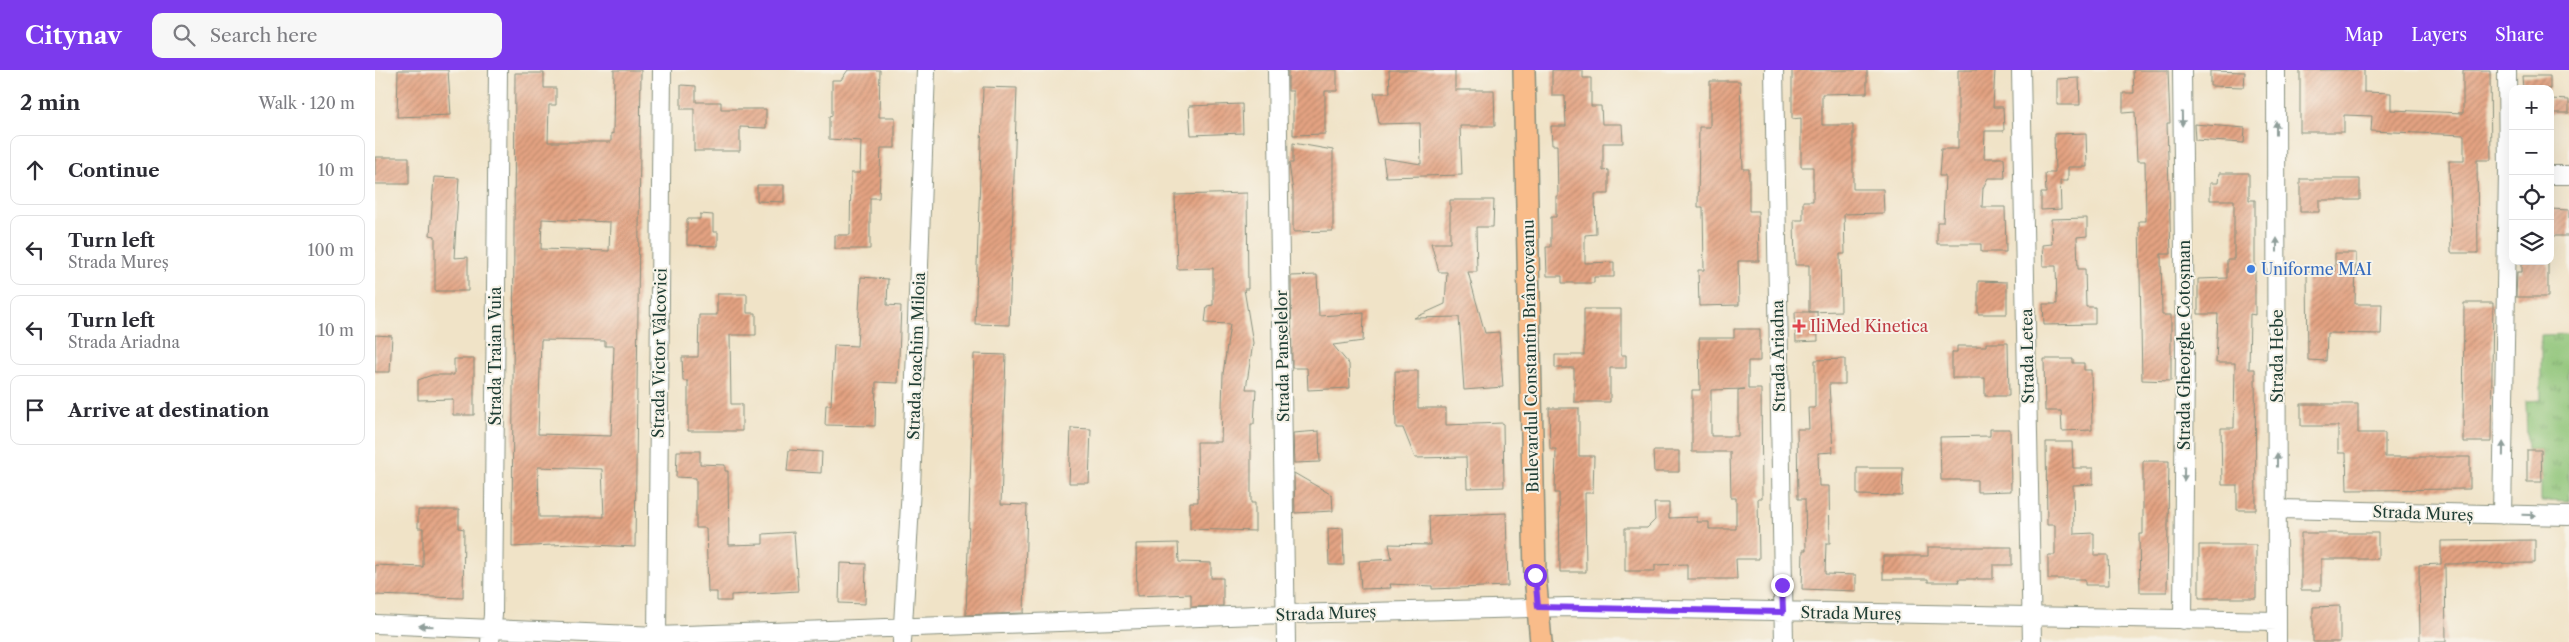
<!DOCTYPE html>
<html lang="en">
<head>
<meta charset="utf-8">
<style>
	body { margin:0; font-family:"Libre Caslon Text",serif; background:#f7f7f7; color:#2b2b33 }
	.controls { position:absolute; right:15px; top:15px; display:grid; overflow:hidden; border-radius:10px; box-shadow:0 5px 20px #0002 }
	.controls button { width:45px; height:45px; display:grid; place-items:center; padding:0; border:0; border-bottom:1px solid #e1e1e2; background:#fff; color:#2b2b33; font:25px sans-serif }
	.stop { position:absolute; width:15px; height:15px; margin:-11px; border:4px solid #7c3aed; border-radius:50%; background:#fff }
	.stop.end { background:#7c3aed; border-color:#fff; box-shadow:0 1px 5px #0008 }
	.list { margin:0; padding:0; list-style:none }
	h2 { display:flex; justify-content:space-between; align-items:center; height:65px; margin:0; padding:0 20px; font-size:21px }
	h2 small { font-size:16px; font-weight:400; color:#7c7c81 }
	.list li { display:grid; grid-template-columns:32px 1fr auto; gap:15px; align-items:center; box-sizing:border-box; height:70px; margin:0 10px 10px; padding:0 10px; border:1px solid #e1e1e2; border-radius:10px }
	.list b { display:block; font-size:19px; white-space:nowrap }
	.list p { margin:0; font-size:16px; white-space:nowrap; color:#7c7c81 }
	.list em { font-size:16px; font-style:normal; color:#7c7c81 }
	.icon { flex:none; width:28px; height:28px; fill:none; stroke:currentColor; stroke-width:2; stroke-linecap:round; stroke-linejoin:round }
	.map { position:relative; flex:none; width:2194px; height:572px; overflow:hidden }
	header { display:flex; align-items:center; gap:30px; box-sizing:border-box; height:70px; padding:0 25px; background:#7c3aed; color:#fff }
	header strong { font-size:24px }
	nav { display:flex; gap:28px; margin-inline-start:auto; font-size:18px }
	.search { width:350px; height:45px; background:#f7f7f7; display:flex; align-items:center; gap:12px; box-sizing:border-box; padding:0 18px; border-radius:10px; color:#7c7c81; font-size:19px }
	main { display:flex }
	aside { flex:1; background:#fff }
	.map>svg:first-child { display:block }
	.park { fill:url(#park-tufts); stroke:#568055 }
	.building { fill:url(#building-hatch); fill-rule:evenodd }
	.lines { fill:none; stroke-linecap:round; stroke-linejoin:round }
	.minor-casing { stroke:#88907e; stroke-width:20 }
	.major-casing { stroke:#88907e; stroke-width:24 }
	.minor { stroke:#fff; stroke-width:18 }
	.major { stroke:#f9bc8a; stroke-width:21 }
	.oneway { fill:#8f9e9a }
	.route { stroke:#7c3aed; stroke-width:6 }
	.shop-dot { fill:#3f7fe0; stroke:#f7f3e8; stroke-width:2 }
	.health-dot { fill:#e0444e; stroke:#f7f3e8; stroke-width:2 }
	.labels { text-anchor:middle; dominant-baseline:central; stroke-width:4; stroke-linejoin:round; paint-order:stroke }
	.shop-label { font-size:16px; fill:#366cbe; stroke:#f7f3e8; text-anchor:start }
	.health-label { font-size:16px; fill:#be3a42; stroke:#f7f3e8; text-anchor:start }
	.street-label { font-size:16px; fill:#1f3d34; stroke:#f7f3e8 }
</style>
</head>
<body>
<header>
<strong>Citynav</strong>
<div class="search"><svg class="icon" aria-label="search" viewBox="0 0 24 24"><circle cx="10" cy="10" r="6"/><path d="M15 15l6 6"/></svg>Search here</div>
<nav><a>Map</a><a>Layers</a><a>Share</a></nav>
</header>
<main>
<aside>
<h2>2 min<small>Walk · 120 m</small></h2>
<ul class="list">
<li><svg class="icon" aria-label="ahead" viewBox="0 0 24 24"><path d="M12 20V5M6 11l6-6 6 6"/></svg><div><b>Continue</b></div><em>10 m</em></li>
<li><svg class="icon" aria-label="left" viewBox="0 0 24 24"><path d="M17 20v-9H6M10 6l-5 5 5 5"/></svg><div><b>Turn left</b><p>Strada Mureș</p></div><em>100 m</em></li>
<li><svg class="icon" aria-label="left" viewBox="0 0 24 24"><path d="M17 20v-9H6M10 6l-5 5 5 5"/></svg><div><b>Turn left</b><p>Strada Ariadna</p></div><em>10 m</em></li>
<li><svg class="icon" aria-label="arrive" viewBox="0 0 24 24"><path d="M6 21V4h12l-3 4 3 4H6"/></svg><div><b>Arrive at destination</b></div></li>
</ul>
</aside>
<div class="map">
<svg width="2194" height="572" viewBox="0 0 2194 572">
	<defs>
		<pattern id="park-tufts" width="24" height="20" patternUnits="userSpaceOnUse" patternTransform="scale(1.25)"><rect width="24" height="20" fill="#8cc376"/><path d="M3 7l-1-3M5 7V3M7 7l1-3M15 17l-1-3M17 17v-4M19 17l1-3" fill="none" stroke="#72a062"/></pattern>
		<pattern id="building-hatch" width="6" height="6" patternUnits="userSpaceOnUse" patternTransform="scale(1.25)"><rect width="6" height="6" fill="#e4a382"/><path d="M-1 1l2-2M0 6l6-6M5 7l2-2" fill="none" stroke="#b8866b"/></pattern>
	</defs>
	<rect width="100%" height="100%" fill="#f7f3e8"/>
	<filter id="ink" filterUnits="userSpaceOnUse"><feTurbulence type="fractalNoise" baseFrequency=".02" numOctaves="2"/><feDisplacementMap in="SourceGraphic" scale="10" xChannelSelector="R" yChannelSelector="G"/><feConvolveMatrix kernelMatrix="1 2 1 2 8 2 1 2 1" color-interpolation-filters="sRGB"/></filter>
	<filter id="wash" filterUnits="userSpaceOnUse"><feTurbulence type="fractalNoise" baseFrequency=".0096" numOctaves="4" result="noise"/><feDisplacementMap in="SourceGraphic" scale="20" xChannelSelector="R" yChannelSelector="G"/><feGaussianBlur stdDeviation="1.12" result="paint"/><feColorMatrix in="noise" values="0 0 0 0 0 0 0 0 0 0 0 0 0 0 0 0 0 1.4 0 .05"/><feComposite in="paint" operator="in"/></filter>
	<g filter="url(#wash)">
		<rect width="100%" height="100%" fill="#f0e3c7"/>
		<path class="park" d="M2194,264V432L2166,431V380H2152L2151,331L2166,330V265Z"/>
		<g id="blocks">
			<path class="building" d="M23,0H73L76,45L22,47Z
				M239,0H266L260,477L198,474L137,477L140,3H169V18H181V35H174L173,72H236V63L238,64ZM167,149L235,152L234,181L166,179ZM166,270L230,271V276H239L236,366L163,364ZM163,397L227,399L229,447H164Z
				M473,0H505L504,47H520V78H506L504,128H495V179H460V165H475L476,103H485L486,71L454,69V47L457,46V10H466Z
				M913,0H962V21H950V64L918,65V21H913Z
				M1014,0H1080V20H1119L1120,56H1085L1087,105L1011,107L1008,88L1046,94L1045,53L1004,54L999,23H1015Z
				M1177,0H1208V8H1216V36H1226L1227,54H1247L1248,73H1228V101L1234,100V124H1220L1221,164L1210,165V193L1239,192V207H1219V213H1187V206H1172L1171,177H1176V147H1181V126H1183L1182,75H1177L1176,56H1191L1190,26H1177Z
				M1417,0H1492V23L1447,24V55H1478V119H1508L1509,143L1469,144L1470,184H1465L1466,241L1434,242V195H1420L1419,150H1428V131H1438V97H1426V48L1417,49Z
				M1583,0H1620L1618,37H1628L1629,61H1610L1609,88H1629L1630,108H1613L1608,118L1607,137H1630L1631,182H1606V174H1562V152H1568L1570,106H1564L1566,79H1583Z
				M1758,0H1793L1795,53H1792L1796,184H1786L1787,245H1796V311L1767,310L1764,151H1771L1770,91H1762L1760,42L1748,43V23H1759Z
				M1925,0H1989V22L2016,23V40L2088,43V0H2115L2116,90H2102L2103,183H2076L2074,91H2089V65L1996,61L1997,46L1969,45V62H1925Z
				M1835,1L1870,2L1869,17L1835,16Z
				M2147,6H2175V19H2148Z
				M1704,8L1705,35H1682V9Z
				M1335,11H1365L1368,99H1374V141H1383L1384,191H1363L1364,235L1324,236L1323,200H1329L1328,137H1323L1324,57H1335Z
				M306,15L321,16V32H346V39H391V58L365,57V81H319V39H306Z
				M608,17L642,18L634,255L600,254Z
				M2175,29L2194,30V43H2175Z
				M867,34L868,63L816,65L814,36Z
				M1819,54L1870,58L1869,73L1820,70Z
				M1711,63L1712,97H1693V111H1685L1686,139L1666,140V123H1671L1670,103H1680L1679,64Z
				M918,73L958,80V161L918,162V122L914,93H918Z
				M0,87H34V114H0Z
				M1844,103H1874V130H1880V245L1875,244L1874,299H1880L1881,440H1862V415H1847L1846,358H1859L1860,293H1841L1843,244H1823V209L1852,208V189H1859V130H1835V113H1843Z
				M59,107L84,108L79,188L93,187V221H60V166L55,165Z
				M1925,109H1985V130H1944V142H1925Z
				M382,115H409V132L382,131Z
				M872,123L873,219H869L878,273L871,319H881L879,354H876V433H880V461L815,459V432H823L822,372H846L848,304L855,254L830,253L832,236L838,235V198L802,199L800,125Z
				M1075,130H1119L1118,157H1101L1102,202H1093L1110,263L1124,262L1128,317L1089,320L1084,247L1039,248L1070,234L1072,202H1064L1056,173H1075Z
				M2175,139L2194,140V166H2175Z
				M325,144L338,145V162H343V176L312,175V149H325Z
				M1712,148V166L1702,167L1703,199H1710L1711,237H1720V254L1669,255L1668,234H1682L1681,196H1668L1667,175L1677,174L1676,149Z
				M1960,183H1981L1980,234H2007L2006,264L1952,263L1951,291L1933,290L1932,201L1960,202Z
				M2147,191H2173V227H2141L2142,202H2147Z
				M942,205L944,246L989,243L988,271L958,275L974,294L975,318L933,320L932,298H917L916,206Z
				M486,207L513,209L512,235L526,236L523,313L501,312L500,356L450,355L451,335H456L459,275L482,276Z
				M1603,211L1632,212V244H1603Z
				M342,224H372V243H381V265H355L356,334H367V361H313V311H308L307,287H323L324,245H342Z
				M2089,233H2118L2116,372H2088Z
				M1209,239H1246V285H1251V298H1235V332H1199V298H1180V285H1209Z
				M1420,242H1442L1443,271L1421,272Z
				M1359,259H1385V291H1373V319H1386L1387,428H1383L1384,489H1361L1362,509H1312V494L1280,495V501H1250V458H1272L1280,450L1279,433H1294V448L1322,447V452H1334V459H1361V428H1356L1355,382H1317V320H1325L1324,268H1359ZM1370,319L1363,320V366H1336V320Z
				M0,265L17,266L15,302H0Z
				M1611,273H1633L1634,326H1610V308H1577V282H1582V276H1611Z
				M599,284L631,285L626,434L652,435L649,543L591,545Z
				M79,289H99V345H78V329L43,330V310L57,305H79Z
				M1470,289V314H1454L1458,382L1443,383L1444,416H1454L1455,473H1451L1450,504L1481,505V521L1427,519L1428,480H1431L1430,429H1423L1422,359H1434L1433,338H1440V290Z
				M1669,289H1698V293H1709V300H1716L1717,360L1687,361L1686,341H1670Z
				M1020,301H1043V338H1071V355L1128,353L1129,417L1092,418L1091,387L1040,388L1028,358H1021Z
				M1926,334H1983V363H2010V387H2095V419L1972,420L1971,383H1963V356H1926Z
				M1174,338H1204V386H1219L1218,423H1210L1211,502H1185L1184,423H1180L1181,379H1175Z
				M696,358L716,359L714,413H694Z
				M1615,359H1635L1636,421L1602,422V410H1566L1565,367L1615,366Z
				M944,361L945,392L919,393L918,363Z
				M1671,372H1697L1698,398H1718V414L1698,415L1699,464L1719,463V485H1733L1734,515H1710V509H1673V485H1680V455H1672Z
				M414,380L447,382L446,403L412,401Z
				M2152,380H2166L2167,412H2152Z
				M302,381H325V394L350,395V401H353L354,475L388,474V464L419,462L423,521L356,525V531H342V522H333L331,458H321V408L301,407Z
				M1278,381H1304V402H1279Z
				M1768,391H1794L1792,522H1765L1764,464H1768Z
				M1482,398H1528L1527,426L1482,425Z
				M919,403L957,425L958,441L920,443Z
				M43,440H84V458L89,459L88,528L0,525V495L48,497V458H43Z
				M1131,443L1133,516L1057,519V516L1015,514L1016,518L986,519L984,491L1017,489L1014,474L1055,475L1054,446Z
				M968,458L969,495H954L953,459Z
				M1926,463H2003V489H1946V520H1926Z
				M2160,470V493L2070,494L2071,572H2045L2044,495L2066,494V471Z
				M803,473L804,492L836,493V508H848V536L816,537V524L762,526L761,474Z
				M1824,475H1881V528H1824Z
				M1553,477H1637V495H1618V509H1583L1584,512H1553V509H1508V486H1553Z
				M465,493L491,494L490,534L464,533Z
				M1965,536V572H1938V537Z"/>
		</g>
	</g>
	<g filter="url(#ink)">
		<use href="#blocks" fill-opacity="0" stroke="#88907e" stroke-width="1"/>
		<g class="lines">
			<g class="minor-casing">
				<path id="minor" d="M902,0L911,572
					M1399,0L1409,572
					M1646,0L1657,572
					M1807,0L1810,277L1808,550
					M1901,0L1902,572
					M2175,105H2194
					M1902,439L2194,446
					M2127,445L2133,103L2132,0
					M0,554L282,566L912,544L1193,537L1902,551
					M282,566L287,0
					M115,572L118,545L123,0
					M527,572L536,418L551,0"/>
			</g>
			<g class="major-casing">
				<path id="major" d="M1149,0L1160,505L1166,572"/>
			</g>
			<use href="#minor" class="minor"/>
			<use href="#major" class="major"/>
		</g>
		<defs><path id="oneway-solid" d="M-6-.8H1V-3.2L6.5 0L1 3.2V.8H-6Z" transform="scale(1.25)"/></defs>
		<g class="oneway">
			<use href="#oneway-solid" transform="translate(1807 49) rotate(89)"/>
			<use href="#oneway-solid" transform="translate(1901 58) rotate(-90)"/>
			<use href="#oneway-solid" transform="translate(1902 175) rotate(-90)"/>
			<use href="#oneway-solid" transform="translate(2128 379) rotate(-89)"/>
			<use href="#oneway-solid" transform="translate(1902 390) rotate(-90)"/>
			<use href="#oneway-solid" transform="translate(1809 404) rotate(91)"/>
			<use href="#oneway-solid" transform="translate(2154 445) rotate(1)"/>
			<use href="#oneway-solid" transform="translate(51 556) rotate(-178)"/>
		</g>
	</g>
	<g class="lines" filter="url(#ink)">
		<path class="route" d="M1160,505L1163,537L1408,542L1407,515"/>
	</g>
	<circle class="shop-dot" cx="1876" cy="199" r="5"/>
	<path class="health-dot" d="M1421.5 248.5h5v5h5v5h-5v5h-5v-5h-5v-5h5z"/>
	<g class="labels">
		<g class="shop-label">
			<text x="1886" y="199">Uniforme MAI</text>
		</g>
		<g class="health-label">
			<text x="1435" y="256">IliMed Kinetica</text>
		</g>
		<g class="street-label">
			<text transform="translate(1809 275) rotate(-90)">Strada Gheorghe Cotoșman</text>
			<text transform="translate(284 283) rotate(-89)">Strada Victor Vâlcovici</text>
			<text transform="translate(120 286) rotate(-90)">Strada Traian Vuia</text>
			<text transform="translate(541 286) rotate(-88)">Strada Ioachim Miloia</text>
			<text transform="translate(907 286) rotate(-91)">Strada Panselelor</text>
			<text transform="translate(1155 286) rotate(-91)">Bulevardul Constantin Brâncoveanu</text>
			<text transform="translate(1403 286) rotate(-91)">Strada Ariadna</text>
			<text transform="translate(1652 286) rotate(-91)">Strada Letea</text>
			<text transform="translate(1902 286) rotate(-90)">Strada Hebe</text>
			<text transform="translate(2048 443) rotate(2)">Strada Mureș</text>
			<text transform="translate(951 543) rotate(-2)">Strada Mureș</text>
			<text transform="translate(1476 543) rotate(1)">Strada Mureș</text>
		</g>
	</g>
</svg>
<div class="controls">
<button>+</button>
<button>−</button>
<button><svg class="icon" aria-label="locate" viewBox="0 0 24 24"><circle cx="12" cy="12" r="6"/><path d="M12 2v4M12 18v4M2 12h4M18 12h4"/></svg></button>
<button><svg class="icon" aria-label="layers" viewBox="0 0 24 24"><path d="M12 4l9 5-9 5-9-5zM3 14l9 5 9-5"/></svg></button>
</div>
<div class="stop" style="left:1160px;top:505px"></div>
<div class="stop end" style="left:1407px;top:515px"></div>
</div>
</main>
</body>
</html>
